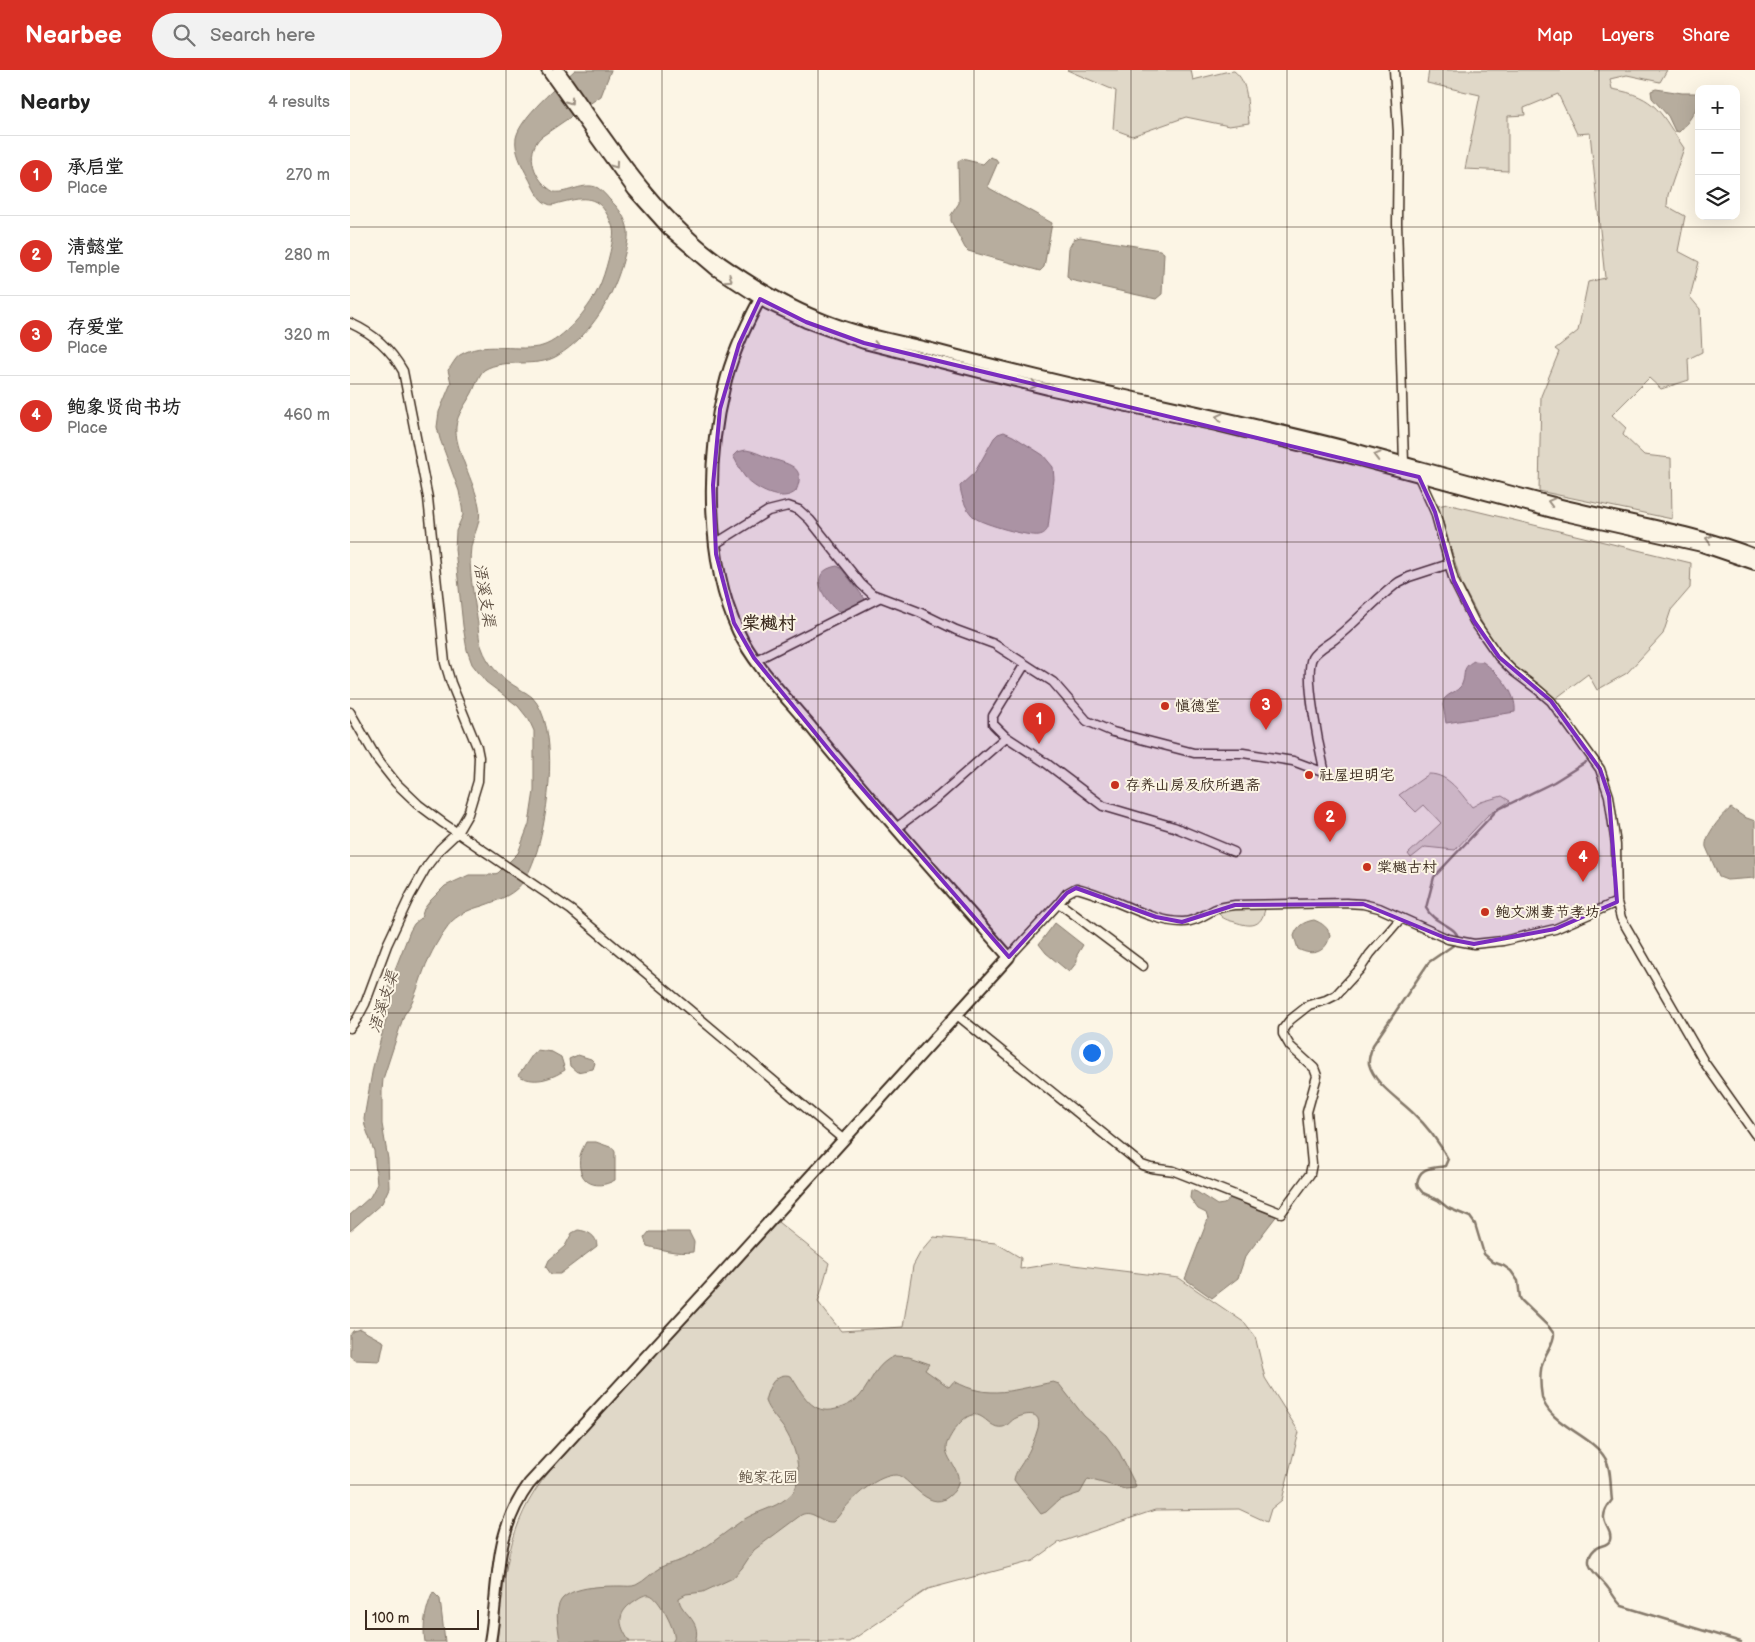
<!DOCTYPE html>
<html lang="en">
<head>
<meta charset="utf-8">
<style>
	body { margin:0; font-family:"Balsamiq Sans","LXGW WenKai TC",sans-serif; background:#f2f2f2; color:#222 }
	.controls { position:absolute; right:15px; top:15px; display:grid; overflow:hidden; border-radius:10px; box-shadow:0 5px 20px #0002 }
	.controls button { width:45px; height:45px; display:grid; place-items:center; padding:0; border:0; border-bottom:1px solid #e0e0e0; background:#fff; color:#222; font:25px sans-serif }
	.scale { position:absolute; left:15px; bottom:12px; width:114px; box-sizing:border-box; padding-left:5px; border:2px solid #3b2a1e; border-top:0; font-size:14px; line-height:18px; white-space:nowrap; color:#3b2a1e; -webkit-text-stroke:4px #fcf5e5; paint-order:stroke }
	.you { position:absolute; left:741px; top:982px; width:18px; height:18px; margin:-12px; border:4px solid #fff; border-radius:50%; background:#1a73e8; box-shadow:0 0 0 8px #1a73e833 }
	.badge { display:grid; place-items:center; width:32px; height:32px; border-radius:50%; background:#d93025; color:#fff; font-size:16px; font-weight:700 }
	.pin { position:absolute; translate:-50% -41px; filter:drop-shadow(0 1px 2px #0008) }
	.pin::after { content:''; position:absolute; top:26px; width:18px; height:15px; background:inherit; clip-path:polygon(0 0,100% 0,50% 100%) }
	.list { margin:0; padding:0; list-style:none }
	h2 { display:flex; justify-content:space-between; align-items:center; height:65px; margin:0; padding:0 20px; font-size:21px }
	h2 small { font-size:16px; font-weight:400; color:#767676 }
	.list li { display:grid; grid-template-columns:32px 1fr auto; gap:15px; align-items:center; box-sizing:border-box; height:80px; padding:0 20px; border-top:1px solid #e0e0e0 }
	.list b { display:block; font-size:19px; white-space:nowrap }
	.list p { margin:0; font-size:16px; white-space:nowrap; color:#767676 }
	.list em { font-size:16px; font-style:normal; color:#767676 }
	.icon { flex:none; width:28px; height:28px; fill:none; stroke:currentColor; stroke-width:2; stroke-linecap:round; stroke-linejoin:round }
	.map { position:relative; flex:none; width:1405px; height:1572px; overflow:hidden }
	header { display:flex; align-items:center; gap:30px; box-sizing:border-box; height:70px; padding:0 25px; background:#d93025; color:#fff }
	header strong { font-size:24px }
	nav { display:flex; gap:28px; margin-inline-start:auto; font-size:18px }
	.search { width:350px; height:45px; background:#f2f2f2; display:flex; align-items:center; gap:12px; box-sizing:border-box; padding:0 18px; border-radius:28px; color:#767676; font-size:19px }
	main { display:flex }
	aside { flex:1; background:#fff }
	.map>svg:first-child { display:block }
	.green { fill:#e0d8c8; stroke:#8e8173 }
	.water { fill:#b7ad9e; stroke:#85796b }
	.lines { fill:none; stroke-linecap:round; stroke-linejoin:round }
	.stream { stroke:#85796b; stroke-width:2.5 }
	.minor-casing { stroke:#3b2a1e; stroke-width:11 }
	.major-casing { stroke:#3b2a1e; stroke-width:14 }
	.minor { stroke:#fcf5e5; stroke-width:8 }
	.major { stroke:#fcf5e5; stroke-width:10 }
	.oneway { stroke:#9c9082 }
	.marked { fill:#7b2cbf; fill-opacity:0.2; stroke:#7b2cbf; stroke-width:4; stroke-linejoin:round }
	.grid { fill:none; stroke:#3b2a1e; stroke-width:1; stroke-opacity:0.55 }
	.poi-dot { fill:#c8321e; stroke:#fcf5e5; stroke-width:2 }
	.labels { text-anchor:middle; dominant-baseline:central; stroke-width:4; stroke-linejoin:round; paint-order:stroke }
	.poi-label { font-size:15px; fill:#3b2a1e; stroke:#fcf5e5; text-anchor:start }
	.park-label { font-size:15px; fill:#645648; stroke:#fcf5e5 }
	.water-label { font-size:16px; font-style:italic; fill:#605144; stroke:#fcf5e5 }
	.quarter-label { font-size:18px; font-weight:bold; fill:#3b2a1e; stroke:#fcf5e5 }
</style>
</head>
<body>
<header>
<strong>Nearbee</strong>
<div class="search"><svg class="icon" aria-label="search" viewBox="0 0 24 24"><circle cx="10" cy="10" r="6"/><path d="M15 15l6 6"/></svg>Search here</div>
<nav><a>Map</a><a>Layers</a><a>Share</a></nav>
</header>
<main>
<aside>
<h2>Nearby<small>4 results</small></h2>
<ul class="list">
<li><span class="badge">1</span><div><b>承启堂</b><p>Place</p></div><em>270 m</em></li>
<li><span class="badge">2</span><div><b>清懿堂</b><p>Temple</p></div><em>280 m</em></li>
<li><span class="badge">3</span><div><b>存爱堂</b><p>Place</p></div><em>320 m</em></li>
<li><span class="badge">4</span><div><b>鲍象贤尚书坊</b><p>Place</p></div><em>460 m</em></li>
</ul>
</aside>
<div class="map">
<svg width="1405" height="1572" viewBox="0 0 1405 1572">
	<rect width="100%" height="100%" fill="#fcf5e5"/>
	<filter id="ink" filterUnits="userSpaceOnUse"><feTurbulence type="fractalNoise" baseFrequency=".02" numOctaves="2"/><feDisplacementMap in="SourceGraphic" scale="10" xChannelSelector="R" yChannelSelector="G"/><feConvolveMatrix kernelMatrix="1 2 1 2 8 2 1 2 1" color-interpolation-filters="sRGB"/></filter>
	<g filter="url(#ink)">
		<path class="green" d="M717,0H841L843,10L875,2L884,1C899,12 897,35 899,53L879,56L836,47L782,66L763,59L766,21Z
			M1079,0H1317L1310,12L1277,5L1260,9L1262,19C1308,27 1310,43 1334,78L1318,125L1317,136L1335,146L1328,181L1349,192L1340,227L1350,239L1352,282L1338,289L1339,310L1311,319L1299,308L1262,345L1276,358L1273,365L1294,385L1321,388L1322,449L1189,421L1191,326L1209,282L1205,279L1228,261L1238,212L1255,208L1240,63L1227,64L1208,24L1174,38L1175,45L1158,46V101L1115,99L1130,25L1077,13Z
			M1097,434L1341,493L1340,518L1321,540L1313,564L1277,603L1247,620L1238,604L1205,629L1155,588L1140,568L1112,515L1088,436Z
			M1079,704C1099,704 1110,723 1122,737L1131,732L1152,726L1160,731L1137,746L1105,780L1075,777L1061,788L1058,784L1091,753L1074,735L1066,742L1049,725Z
			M881,839H915C911,858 900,857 885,852C877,850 873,849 868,843Z
			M428,1152L479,1193L468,1232L491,1261L553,1257L563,1196L570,1183L584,1167L646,1173L671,1188L670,1199L707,1193L829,1208L895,1253L905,1266L915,1308L949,1362L932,1430L921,1439L917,1452L889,1439L805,1440L708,1473L683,1491L578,1519L499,1572H147C154,1509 156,1453 199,1402Z"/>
		<path class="water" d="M225,0H261L251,26L191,67C174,83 184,111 204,122C218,124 234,111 248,118C252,121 256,125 259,129C269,138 276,148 278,161C279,170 276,179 274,187C264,226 242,265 207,286C185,299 156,287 134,300C128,306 126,315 122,323C116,334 107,344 106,357C104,378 125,413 129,436C132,452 124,462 121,477C118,500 124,525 127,548C129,558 128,569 132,578C137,593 149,606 163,615C169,619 176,622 182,627C211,657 198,745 187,781C175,817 167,824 132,836C121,839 111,843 102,851C92,862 79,886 74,900C68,916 64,932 54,945L33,1009L32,1021V1054L38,1089L39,1118L32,1133L0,1161V1145L20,1127L27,1114L24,1081L15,1056L14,1048L23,997L37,946L35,925L60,861L64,854L71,848L74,839L80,831L95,816L119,805H141L148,803L168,783L179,754L184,721V661L179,650L168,636L136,612L122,594L117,580L113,556L105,479L106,461L113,445L112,437L109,421L90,369L87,357L89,342L101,313L98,300C102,296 105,288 110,285C133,271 163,281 188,277C209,274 235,243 245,225C254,210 260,184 263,168C265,160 261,152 258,146C246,123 230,128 209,133C206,134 201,136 198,134C188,131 183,116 178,107C172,96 164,81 166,68C170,47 209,15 225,0Z
			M1306,19L1332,23H1345L1349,24C1349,38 1339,52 1329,62L1325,61L1318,46L1302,28L1301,21Z
			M640,87L646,89L648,92L638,115L639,118L702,153L694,197L690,201L618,181L615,178L601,151V145L609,133L608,91L612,89L633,94Z
			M730,167L810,180L814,183L812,224L806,229L720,210L717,206L719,178L724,169Z
			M654,362L663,366L693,385L703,397L704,409L698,458C696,462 694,464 689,465C679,467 633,454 625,448C616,441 611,426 610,416L625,402L644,368L648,364Z
			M396,380C404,381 411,385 419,388C438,394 457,396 446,421C433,434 404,419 395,407C390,401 387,392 383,386L387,382Z
			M487,496L491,498L515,529C511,538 495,544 486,540C471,526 458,501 487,496Z
			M1124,591L1133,592C1147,602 1167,622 1165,642L1096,653L1093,635L1094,629C1099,623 1107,622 1111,616C1117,605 1110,598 1124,591Z
			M1381,738L1394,747L1405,751V808L1377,810L1369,807L1356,777C1354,766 1372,745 1381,738Z
			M964,850C972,853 979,858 980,866C976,882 963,887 948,879L944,866C947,856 953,852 964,850Z
			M705,853L733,875L727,885V892L719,902L696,883L689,874Z
			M187,980L202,982L211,987L215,1000C201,1009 183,1015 168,1005C176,997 179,987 187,980Z
			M228,985L241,989L245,993L243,999L227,1002L220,996L219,989Z
			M236,1072H246L263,1078L265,1082V1110C244,1122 226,1111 230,1086C231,1081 234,1076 236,1072Z
			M841,1120L847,1122L867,1135L874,1134L884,1125L928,1144L895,1187L888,1208L862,1228L835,1209L858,1149L856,1143L848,1139L840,1128Z
			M228,1160C238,1161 247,1166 247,1176L210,1204H201L196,1197L199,1190L215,1176L222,1163Z
			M299,1162H339L344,1172L343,1182C328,1184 312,1180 297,1176L294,1168Z
			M10,1259L34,1272L30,1291L5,1290L0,1286V1265L3,1261Z
			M545,1286L559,1287L577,1293L579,1294L575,1300L599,1317L604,1311C639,1331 666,1319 703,1312L709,1314L734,1346L756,1365L769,1382L786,1416L785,1418L775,1419L738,1409L730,1423L709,1430L696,1442L691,1444L664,1410C665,1402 670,1397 674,1390C680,1380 685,1369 688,1358C692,1341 677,1343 666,1348C661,1350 658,1356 653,1357C643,1359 638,1350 630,1346C616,1339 602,1362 597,1373C590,1390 625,1406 598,1427C578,1443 558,1405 546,1405C528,1405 506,1425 495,1438C491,1442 488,1448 483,1452C470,1453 463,1439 451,1445L404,1480L392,1498L383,1508L353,1522L336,1524L329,1528C329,1543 353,1549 345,1572H322C324,1569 325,1569 324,1565C323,1556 309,1528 300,1525C295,1524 290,1527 286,1530C267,1542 267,1553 280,1572H210C209,1559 203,1538 213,1528C226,1516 255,1516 271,1516C276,1516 281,1517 286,1515C295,1511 302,1502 311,1497C319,1493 328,1492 336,1488C356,1479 374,1463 393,1450C407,1441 423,1439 437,1428C442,1425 446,1419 447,1413C451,1395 443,1370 432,1356C426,1348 418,1340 415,1331C418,1318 425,1301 441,1306C452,1323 462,1346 486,1339C495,1337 504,1332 510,1326C522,1311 526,1293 545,1286Z
			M83,1522L90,1529L95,1572H75C72,1555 76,1538 83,1522Z"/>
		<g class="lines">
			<path class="stream" d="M1236,692L1204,712L1147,740L1084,807L1076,838C1084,855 1111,856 1108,872L1079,892L1023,975C1021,981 1018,988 1019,994C1024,1014 1049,1029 1063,1043C1077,1056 1089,1072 1098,1089L1095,1096C1081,1099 1070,1096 1067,1113L1068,1117L1073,1123L1088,1130L1098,1138L1120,1147L1125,1154L1134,1184L1143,1192L1154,1196L1161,1201L1168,1211L1170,1228L1172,1231L1199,1257L1204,1264C1204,1273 1197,1281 1194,1289C1189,1300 1190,1315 1192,1327C1198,1354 1242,1365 1255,1388C1262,1399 1260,1418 1262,1430C1243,1453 1264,1457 1260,1470C1259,1476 1249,1475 1245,1479C1228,1495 1251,1507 1258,1518C1263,1524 1266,1531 1272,1536L1391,1572"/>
			<g class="minor-casing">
				<path id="minor" d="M1044,0L1048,61L1047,153L1054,393
					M0,253C24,264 40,278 53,301L78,428L95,593L101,613L127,677L129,687L128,711L118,744L107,763L90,779L77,796L60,826L37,875L15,934L7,949L0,958
					M1069,407L1085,442L1104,511L1124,551L1149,587L1163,601L1187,619L1201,631L1250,699L1259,726L1266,775L1267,832L1271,848L1354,992L1405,1064
					M365,474L418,441L438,436L449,440L460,450L511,514L522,524L569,542L606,560L644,574L703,612L737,651L763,662L844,683H893L943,691L975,703
					M406,590L529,528
					M675,594L643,646V654L655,666L696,693L753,736L824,757L884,782
					M0,642L27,689L46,713L69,735L93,753L221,840L494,1070
					M975,703C970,682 954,606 962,588C966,581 975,576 982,571C1006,553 1025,529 1049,512L1059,507L1099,494
					M546,758L589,726L656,667
					M709,833L717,823L726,818C759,825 802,853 833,852C845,852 855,844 866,839C872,837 878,836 885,835L996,833L1013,834L1029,838L1098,869L1124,874L1153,871L1205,859L1267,832
					M659,887L709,833L793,896
					M607,945L792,1095L801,1098L824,1101L931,1143L960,1104L962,1094L957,1042L967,1006L964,998L940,976L933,964V959L940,950L959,935L976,930L986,925L1010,899L1020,884L1051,848"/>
			</g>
			<g class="major-casing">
				<path id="major" d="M197,0L284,121L319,160L366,200L418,234L456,252L514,273L698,319L866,355L998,387L1206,443L1352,476L1405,494
					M208,0C257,68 302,144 372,193C405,216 439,237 477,251C515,266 555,272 593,282C650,297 706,311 762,323C843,341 924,358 1004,379C1071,397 1137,416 1204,433C1271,451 1340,459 1405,485
					M140,1572C150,1514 142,1465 179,1414L370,1206L659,887C592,811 524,735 460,656C436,627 403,594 388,561C356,493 356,390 374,318C381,287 395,257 410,229"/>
			</g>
			<use href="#minor" class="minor"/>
			<use href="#major" class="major"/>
		</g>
		<defs><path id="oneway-chevron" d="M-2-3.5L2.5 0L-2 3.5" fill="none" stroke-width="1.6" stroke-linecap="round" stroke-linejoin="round" transform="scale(1.25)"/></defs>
		<g class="oneway">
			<use href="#oneway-chevron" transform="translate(220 31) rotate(54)"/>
			<use href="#oneway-chevron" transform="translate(265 95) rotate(54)"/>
			<use href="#oneway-chevron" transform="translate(379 209) rotate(34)"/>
			<use href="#oneway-chevron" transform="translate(526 276) rotate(13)"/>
			<use href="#oneway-chevron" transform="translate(684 315) rotate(14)"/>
			<use href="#oneway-chevron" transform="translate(869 347) rotate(-167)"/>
			<use href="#oneway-chevron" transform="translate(1027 386) rotate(-165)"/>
			<use href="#oneway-chevron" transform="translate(1201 432) rotate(-165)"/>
			<use href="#oneway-chevron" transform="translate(1359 469) rotate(-164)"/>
		</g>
	</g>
	<path class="marked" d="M410,229L456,252L514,273L1069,407L1085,442L1104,511L1124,551L1149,587L1201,631L1250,699L1259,726L1267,832L1205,859L1124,874L1098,869L1013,834L885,835L832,852L806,847L726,818L717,823L659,887L484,686L404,588L384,553L366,484L363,415L370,339L389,274Z"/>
	<path class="grid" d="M156,0V1572M312,0V1572M468,0V1572M624,0V1572M781,0V1572M937,0V1572M1093,0V1572M1249,0V1572M0,157H1405M0,314H1405M0,472H1405M0,629H1405M0,786H1405M0,943H1405M0,1100H1405M0,1258H1405M0,1415H1405"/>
	<g class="poi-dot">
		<circle cx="815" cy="636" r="5"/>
		<circle cx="959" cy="705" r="5"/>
		<circle cx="765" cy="715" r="5"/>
		<circle cx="1017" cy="797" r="5"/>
		<circle cx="1135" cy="842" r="5"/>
	</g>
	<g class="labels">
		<g class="poi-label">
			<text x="825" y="636">慎德堂</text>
			<text x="969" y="705">社屋坦明宅</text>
			<text x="775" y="715">存养山房及欣所遇斋</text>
			<text x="1027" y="797">棠樾古村</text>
			<text x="1145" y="842">鲍文渊妻节孝坊</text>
		</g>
		<g class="park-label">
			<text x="418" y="1407">鲍家花园</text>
		</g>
		<g class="water-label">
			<text transform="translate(134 525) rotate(81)">浯溪支渠</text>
			<text transform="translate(34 932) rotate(-72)">浯溪支渠</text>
		</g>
		<g class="quarter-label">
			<text x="419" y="553">棠樾村</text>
		</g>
	</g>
</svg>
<div class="controls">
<button>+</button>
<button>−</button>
<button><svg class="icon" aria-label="layers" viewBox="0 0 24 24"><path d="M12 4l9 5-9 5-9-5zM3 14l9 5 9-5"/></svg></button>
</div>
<div class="scale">100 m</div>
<div class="you"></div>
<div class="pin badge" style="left:689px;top:674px">1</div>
<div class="pin badge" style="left:980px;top:772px">2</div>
<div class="pin badge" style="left:916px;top:660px">3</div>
<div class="pin badge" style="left:1233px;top:812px">4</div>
</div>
</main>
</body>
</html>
